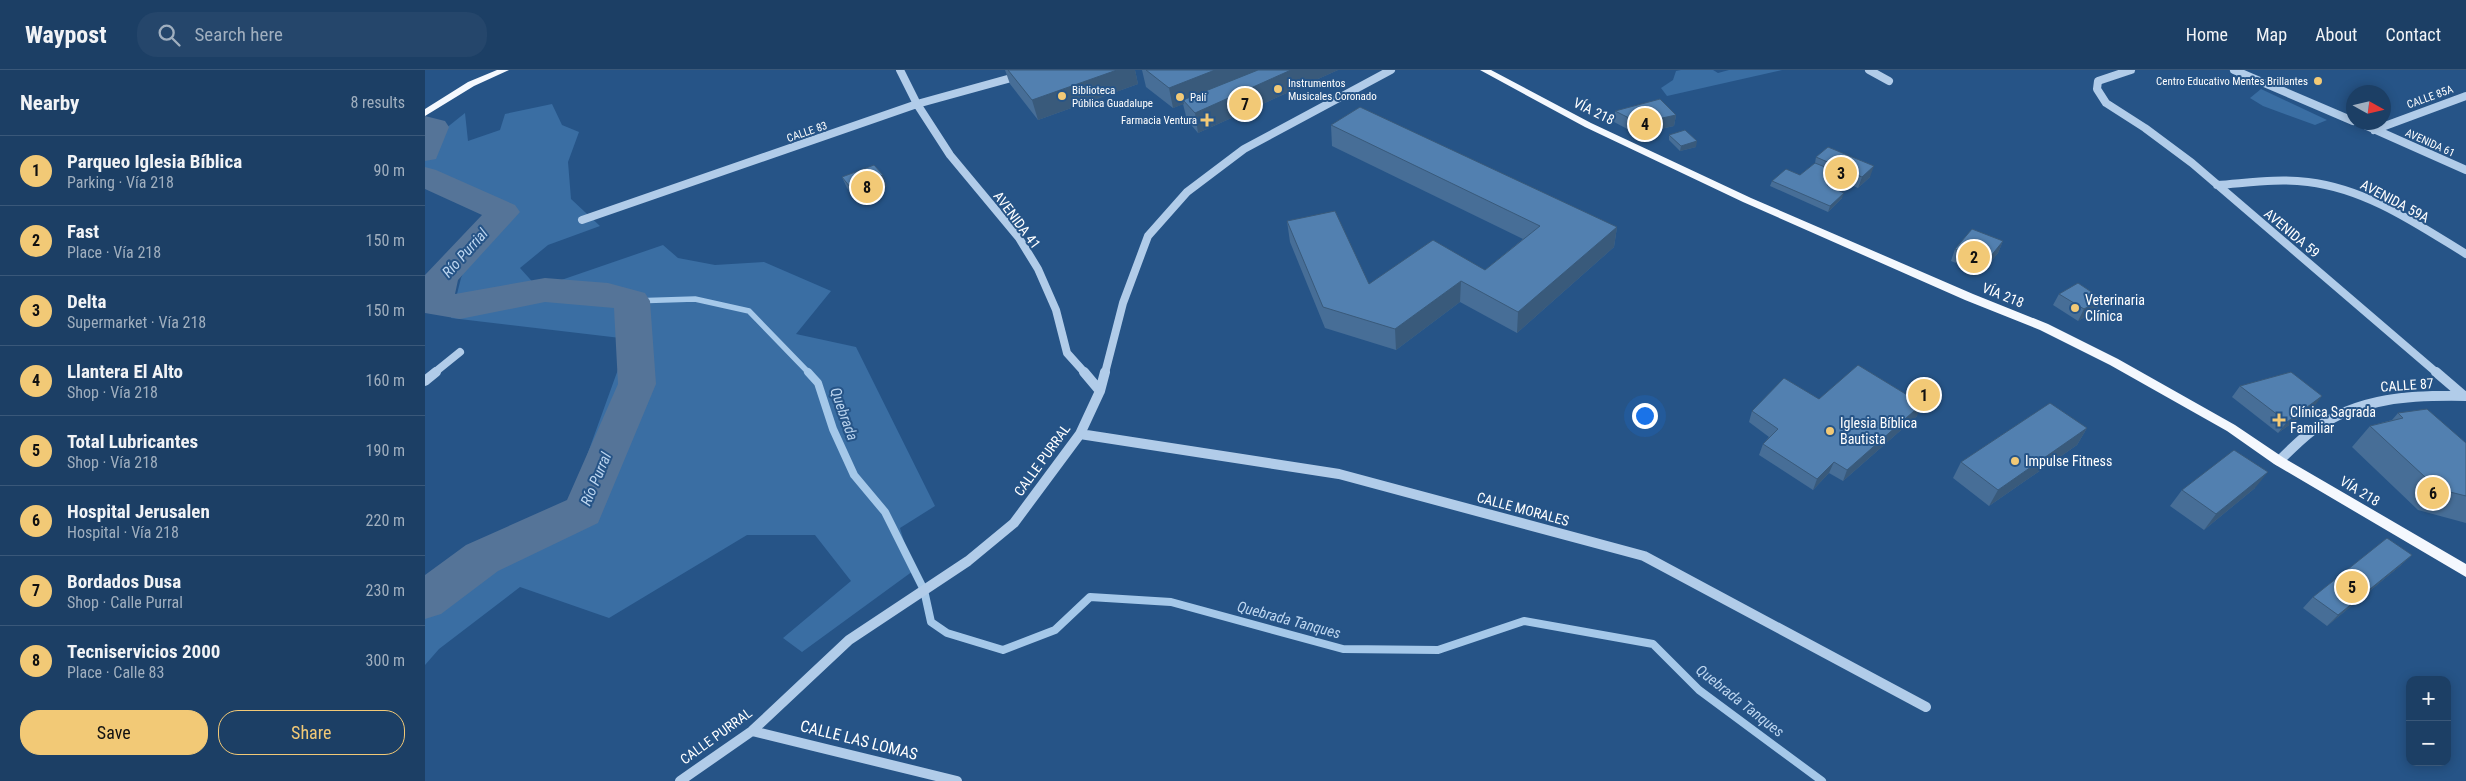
<!DOCTYPE html>
<html lang="en">
<head>
<meta charset="utf-8">
<style>
	body { margin:0; font-family:"Roboto Condensed",sans-serif; background:#25466b; color:#f1f3f6 }
	.controls { position:absolute; right:15px; bottom:15px; display:grid; overflow:hidden; border-radius:10px; box-shadow:0 2px 12px #0003 }
	.controls button { width:45px; height:45px; display:grid; place-items:center; padding:0; border:0; border-bottom:1px solid #3a5879; background:#1c3f65; color:#f1f3f6; font:25px sans-serif }
	.compass { position:absolute; left:1921px; top:15px; width:45px; height:45px; border-radius:50%; background:#1c3f65; box-shadow:0 2px 12px #0003; rotate:98deg }
	.you { position:absolute; left:1219px; top:345px; width:18px; height:18px; margin:-12px; border:4px solid #fff; border-radius:50%; background:#1a73e8; box-shadow:0 0 0 8px #1a73e833 }
	.badge { display:grid; place-items:center; width:32px; height:32px; border-radius:50%; background:#f2c976; color:#111; font-size:16px; font-weight:700 }
	.pin { position:absolute; translate:-50% -50%; border:2px solid #fff; box-shadow:0 1px 5px #0006 }
	.list { margin:0; padding:0; list-style:none }
	h2 { display:flex; justify-content:space-between; align-items:center; height:65px; margin:0; padding:0 20px; font-size:21px }
	h2 small { font-size:16px; font-weight:400; color:#a0afbf }
	.list li { display:grid; grid-template-columns:32px 1fr auto; gap:15px; align-items:center; box-sizing:border-box; height:70px; padding:0 20px; border-top:1px solid #3a5879 }
	.list b { display:block; font-size:19px; white-space:nowrap }
	.list p { margin:0; font-size:16px; white-space:nowrap; color:#a0afbf }
	.list em { font-size:16px; font-style:normal; color:#a0afbf }
	.actions { display:flex; gap:10px; padding:15px 20px }
	.actions a { flex:1; padding:11px 0; border:1px solid #f2c976; border-radius:20px; text-align:center; font-size:18px; color:#f2c976 }
	.actions .main { background:#f2c976; color:#111 }
	.icon { flex:none; width:28px; height:28px; fill:none; stroke:currentColor; stroke-width:2; stroke-linecap:round; stroke-linejoin:round }
	.map { position:relative; flex:none; width:2041px; height:711px; overflow:hidden }
	header { display:flex; align-items:center; gap:30px; box-sizing:border-box; height:70px; padding:0 25px; background:#1c3f65; border-bottom:1px solid #3a5879 }
	header strong { font-size:24px }
	nav { display:flex; gap:28px; margin-inline-start:auto; font-size:18px }
	.search { width:350px; height:45px; background:#25466b; display:flex; align-items:center; gap:12px; box-sizing:border-box; padding:0 18px; border-radius:20px; color:#a0afbf; font-size:19px }
	main { display:flex }
	aside { flex:1; background:#1c3f65 }
	.map>svg:first-child { display:block }
	.green { fill:#3a6ea3 }
	.lines { fill:none; stroke-linecap:round; stroke-linejoin:round }
	.stream-far1 { stroke:#a5c8e9; stroke-width:5.5 }
	.stream { stroke:#a5c8e9; stroke-width:8 }
	.river { fill:#557498; fill-rule:evenodd }
	.minor-far1 { stroke:#b1cce9; stroke-width:8 }
	.minor { stroke:#b1cce9; stroke-width:10 }
	.major { fill:#f4f8fe; fill-rule:evenodd }
	.wall { fill:#476e97 }
	.shaded-wall { fill:#395a7b }
	.building { fill:#5280b0; stroke:#395a7b }
	.poi-dot { fill:#f2c976; stroke:#265487; stroke-width:2 }
	.labels { text-anchor:middle; dominant-baseline:central; stroke-width:4; stroke-linejoin:round; paint-order:stroke }
	.far-poi-label { font-size:11px; fill:#fff; stroke:#265487; text-anchor:start }
	.far-street-label { font-size:11px; fill:#fff; stroke:#265487 }
	.street-label { font-size:14px; fill:#fff; stroke:#265487 }
	.poi-label { font-size:14px; fill:#fff; stroke:#265487; text-anchor:start }
	.water-label { font-size:15px; font-style:italic; fill:#bdd6f0; stroke:#265487 }
	.near-street-label { font-size:16px; fill:#fff; stroke:#265487 }
</style>
</head>
<body>
<header>
<strong>Waypost</strong>
<div class="search"><svg class="icon" aria-label="search" viewBox="0 0 24 24"><circle cx="10" cy="10" r="6"/><path d="M15 15l6 6"/></svg>Search here</div>
<nav><a>Home</a><a>Map</a><a>About</a><a>Contact</a></nav>
</header>
<main>
<aside>
<h2>Nearby<small>8 results</small></h2>
<ul class="list">
<li><span class="badge">1</span><div><b>Parqueo Iglesia Bíblica</b><p>Parking · Vía 218</p></div><em>90 m</em></li>
<li><span class="badge">2</span><div><b>Fast</b><p>Place · Vía 218</p></div><em>150 m</em></li>
<li><span class="badge">3</span><div><b>Delta</b><p>Supermarket · Vía 218</p></div><em>150 m</em></li>
<li><span class="badge">4</span><div><b>Llantera El Alto</b><p>Shop · Vía 218</p></div><em>160 m</em></li>
<li><span class="badge">5</span><div><b>Total Lubricantes</b><p>Shop · Vía 218</p></div><em>190 m</em></li>
<li><span class="badge">6</span><div><b>Hospital Jerusalen</b><p>Hospital · Vía 218</p></div><em>220 m</em></li>
<li><span class="badge">7</span><div><b>Bordados Dusa</b><p>Shop · Calle Purral</p></div><em>230 m</em></li>
<li><span class="badge">8</span><div><b>Tecniservicios 2000</b><p>Place · Calle 83</p></div><em>300 m</em></li>
</ul>
<div class="actions"><a class="main">Save</a><a>Share</a></div>
</aside>
<div class="map">
<svg width="2041" height="711" viewBox="0 0 2041 711">
	<rect width="100%" height="100%" fill="#265487"/>
	<path class="green" d="M1256,0H1288L1293,3L1304,0H1357L1242,26L1236,18L1248,10L1251,1Z
		M1836,19L1902,50L1890,55L1838,36L1825,28Z
		M127,34L137,55L154,62L143,92L146,129L175,156L123,175L95,198L113,218L238,175L253,188L290,195L339,192L406,221L371,264L431,277L510,436L475,458L488,501L377,582L358,568L426,511L390,465H322L184,548L95,517L14,579L0,595V535L143,438L204,269L26,248L36,208L63,147L10,119L0,107V75L40,43L43,71L75,60L80,44Z"/>
	<g class="lines">
		<path class="stream-far1" d="M207,231L270,229L324,241L384,303"/>
		<path class="stream" d="M383,302L393,313L408,359L429,405L460,442L499,520L506,552L522,563L578,580L630,560L665,527L746,532L918,579L1013,580L1099,551L1228,574L1274,620L1397,711"/>
		<path class="river" d="M0,46L20,51L24,57L11,89L0,91Z
			M0,97L11,100L90,135L95,142L33,210L30,224L120,208L183,213L220,223L225,231L231,314L173,453L73,501L16,544L0,549V505L41,475L142,430L193,314L189,238L120,232L35,249L0,243V205L57,145L0,119Z"/>
		<path class="minor-far1" d="M475,0L492,34L525,85L594,168L613,199L631,240L642,283L660,303
			M1444,0L1464,11
			M1706,0L1673,11L1672,19L1681,33L1720,58L1767,93L2012,303
			M1809,0L1928,51
			M1933,52L2041,100
			M1949,60L2041,26
			M1792,115C1822,113 1853,108 1883,112C1942,119 1992,154 2041,184
			M157,150L492,34L615,0
			M9,303L35,282
			M680,303L698,233L723,166L762,122L819,79L966,0"/>
		<path class="minor" d="M659,302L675,321
			M2011,302L2039,326
			M0,311L11,302
			M655,364L914,404L1219,486L1501,637
			M1854,391C1865,380 1876,369 1888,360C1934,327 1987,325 2041,326
			M327,661L532,711
			M255,711L327,661L424,570L543,491L589,453L655,364L675,321L680,302"/>
		<path class="major" d="M72,0H84L49,16L0,46V39L43,12Z
			M1055,0H1066L1166,53L1326,128L1548,224L1623,254L1693,289L1810,355L1859,388L2041,494V507L1849,394L1802,361L1685,295L1615,260L1540,230L1318,132L1160,57Z"/>
	</g>
	<path class="wall" d="M580,0H710L713,14L613,50L585,14Z
		M717,0H913L773,63L762,50L758,34L748,38L721,17Z
		M1190,41L1251,45L1249,56L1212,64L1189,52Z
		M906,55L1192,157L1189,177L1092,263L1035,232L971,280L900,258L865,172L862,151L944,214L1060,200L1098,169L907,76Z
		M1244,65L1271,77L1255,81L1244,70Z
		M1391,87L1445,107L1433,118L1413,109L1405,117L1417,128L1403,142L1345,116L1347,111L1375,105L1390,93Z
		M417,107L462,116L431,128L422,118Z
		M1578,171L1573,183L1556,203L1526,191L1530,179Z
		M1634,224L1677,229L1671,240L1653,251L1628,235Z
		M1815,316L1888,338L1853,363L1807,327Z
		M1394,329L1492,346L1418,411L1404,403L1388,420L1334,385L1338,374L1344,367L1324,352L1327,341Z
		M1973,343L2041,373V453L1993,440L1927,377L1945,356L1967,350Z
		M1662,358L1652,375L1564,436L1528,408L1536,392Z
		M1830,418L1779,460L1745,436L1757,420Z
		M1987,485L1975,496L1902,556L1878,538L1888,527Z"/>
	<path class="shaded-wall" d="M692,0H710L713,14L613,50L607,30Z
		M790,0H844L758,30L759,34L748,38L744,18Z
		M866,0H913L773,63L770,43Z
		M1251,45L1249,56L1212,64L1214,53Z
		M1272,71L1271,77L1255,81L1256,76Z
		M1449,96L1445,107L1433,118L1437,107Z
		M1415,103L1413,109L1400,121L1402,115Z
		M458,105L462,116L431,128L425,117Z
		M1419,123L1417,128L1403,142L1405,136Z
		M1192,157L1189,177L1092,263L1093,242Z
		M1578,171L1573,183L1556,203L1561,192Z
		M1036,211L1035,232L971,280L970,259Z
		M1677,229L1671,240L1653,251L1659,239Z
		M1897,326L1888,338L1853,363L1862,352Z
		M1497,334L1492,346L1418,411L1422,400Z
		M1662,358L1652,375L1564,436L1573,420Z
		M1409,392L1404,403L1388,420L1392,409Z
		M1843,402L1830,418L1779,460L1791,444Z
		M1987,485L1975,496L1902,556L1913,545Z"/>
	<path class="building" d="M583,0H692L607,30Z
		M721,0H790L744,18Z
		M833,0H866L770,43L758,30Z
		M1235,29L1251,45L1214,53L1190,41Z
		M935,37L1192,157L1093,242L1036,211L970,259L898,237L862,151L910,141L944,214L1008,170L1060,200L1115,156L906,55Z
		M1260,60L1272,71L1256,76L1244,65Z
		M1403,77L1449,96L1437,107L1391,87Z
		M1390,93L1415,103L1402,115L1419,123L1405,136L1347,111L1361,99L1375,105Z
		M449,95L458,105L425,117L417,107Z
		M1547,159L1578,171L1561,192L1530,179Z
		M1653,213L1677,229L1659,239L1634,224Z
		M1433,295L1497,334L1422,400L1409,392L1392,409L1338,374L1353,359L1327,341L1359,308L1394,329Z
		M1866,302L1897,326L1862,352L1815,316Z
		M1625,333L1662,358L1573,420L1536,392Z
		M2002,339L2041,373V426L2013,419L1945,356L1978,348L1973,343Z
		M1809,380L1843,402L1791,444L1757,420Z
		M1962,468L1987,485L1913,545L1888,527Z"/>
	<g class="poi-dot">
		<circle cx="1893" cy="11" r="5"/>
		<circle cx="853" cy="19" r="5"/>
		<circle cx="637" cy="26" r="5"/>
		<circle cx="755" cy="27" r="5"/>
		<path d="M779.5 42.5h5v5h5v5h-5v5h-5v-5h-5v-5h5z"/>
		<circle cx="1650" cy="238" r="5"/>
		<path d="M1851.5 342.5h5v5h5v5h-5v5h-5v-5h-5v-5h5z"/>
		<circle cx="1405" cy="361" r="5"/>
		<circle cx="1590" cy="391" r="5"/>
	</g>
	<g class="labels">
		<g class="far-poi-label">
			<text x="1883" y="11" text-anchor="end">Centro Educativo Mentes Brillantes</text>
			<text x="863" y="13">Instrumentos<tspan x="863" dy="13">Musicales Coronado</tspan></text>
			<text x="647" y="20">Biblioteca<tspan x="647" dy="13">Pública Guadalupe</tspan></text>
			<text x="765" y="27">Palí</text>
			<text x="772" y="50" text-anchor="end">Farmacia Ventura</text>
		</g>
		<g class="far-street-label">
			<text transform="translate(2005 27) rotate(-20)">CALLE 85A</text>
			<text transform="translate(382 62) rotate(-19)">CALLE 83</text>
			<text transform="translate(2005 73) rotate(24)">AVENIDA 61</text>
		</g>
		<g class="street-label">
			<text transform="translate(1169 41) rotate(26)">VÍA 218</text>
			<text transform="translate(1970 131) rotate(28)">AVENIDA 59A</text>
			<text transform="translate(592 150) rotate(53)">AVENIDA 41</text>
			<text transform="translate(1867 163) rotate(40)">AVENIDA 59</text>
			<text transform="translate(1578 225) rotate(22)">VÍA 218</text>
			<text transform="translate(1982 315) rotate(-4)">CALLE 87</text>
			<text transform="translate(617 390) rotate(-54)">CALLE PURRAL</text>
			<text transform="translate(1935 421) rotate(31)">VÍA 218</text>
			<text transform="translate(1098 439) rotate(15)">CALLE MORALES</text>
			<text transform="translate(291 666) rotate(-36)">CALLE PURRAL</text>
		</g>
		<g class="poi-label">
			<text x="1660" y="230">Veterinaria<tspan x="1660" dy="16">Clínica</tspan></text>
			<text x="1865" y="342">Clínica Sagrada<tspan x="1865" dy="16">Familiar</tspan></text>
			<text x="1415" y="353">Iglesia Bíblica<tspan x="1415" dy="16">Bautista</tspan></text>
			<text x="1600" y="391">Impulse Fitness</text>
		</g>
		<g class="water-label">
			<text transform="translate(40 183) rotate(-48)">Río Purrial</text>
			<text transform="translate(419 344) rotate(70)">Quebrada</text>
			<text transform="translate(171 409) rotate(-67)">Río Purral</text>
			<text transform="translate(864 550) rotate(15)">Quebrada Tanques</text>
			<text transform="translate(1315 631) rotate(38)">Quebrada Tanques</text>
		</g>
		<g class="near-street-label">
			<text transform="translate(434 670) rotate(14)">CALLE LAS LOMAS</text>
		</g>
	</g>
</svg>
<div class="controls">
<button>+</button>
<button>−</button>
</div>
<svg class="compass" viewBox="-18 -18 36 36"><path d="M0-13l5 13h-10z" fill="#e53935"/><path d="M0 13l5-13h-10z" fill="#a0afbf"/></svg>
<div class="you"></div>
<div class="pin badge" style="left:1499px;top:325px">1</div>
<div class="pin badge" style="left:1549px;top:187px">2</div>
<div class="pin badge" style="left:1416px;top:103px">3</div>
<div class="pin badge" style="left:1220px;top:54px">4</div>
<div class="pin badge" style="left:1927px;top:517px">5</div>
<div class="pin badge" style="left:2008px;top:423px">6</div>
<div class="pin badge" style="left:820px;top:34px">7</div>
<div class="pin badge" style="left:442px;top:117px">8</div>
</div>
</main>
</body>
</html>
